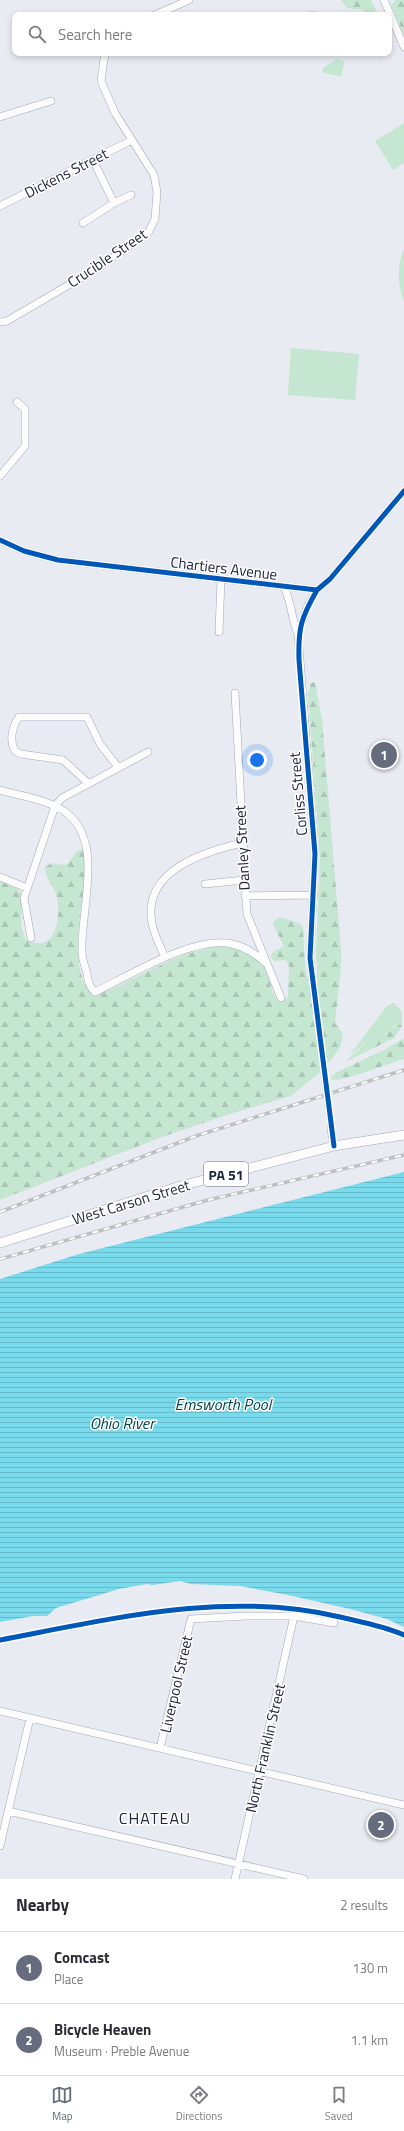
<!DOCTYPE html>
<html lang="en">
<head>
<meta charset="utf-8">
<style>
	body { margin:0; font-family:"Titillium Web",sans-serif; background:#f2f2f3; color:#2b2b33 }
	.you { position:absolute; left:257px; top:760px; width:14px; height:14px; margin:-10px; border:3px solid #fff; border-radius:50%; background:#1a73e8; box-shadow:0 0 0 6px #1a73e833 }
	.badge { display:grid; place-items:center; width:26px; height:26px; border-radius:50%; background:#666c7e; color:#fff; font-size:13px; font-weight:700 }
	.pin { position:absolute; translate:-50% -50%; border:2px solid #fff; box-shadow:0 1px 4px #0006 }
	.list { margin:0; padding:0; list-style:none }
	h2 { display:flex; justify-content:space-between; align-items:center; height:52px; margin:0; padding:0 16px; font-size:17px }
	h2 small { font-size:13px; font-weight:400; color:#7c7c81 }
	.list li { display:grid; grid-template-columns:26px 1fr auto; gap:12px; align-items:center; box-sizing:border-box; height:72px; padding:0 16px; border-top:1px solid #e1e1e2 }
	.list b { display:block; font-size:15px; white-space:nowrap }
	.list p { margin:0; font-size:13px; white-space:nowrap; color:#7c7c81 }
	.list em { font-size:13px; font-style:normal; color:#7c7c81 }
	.icon { flex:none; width:22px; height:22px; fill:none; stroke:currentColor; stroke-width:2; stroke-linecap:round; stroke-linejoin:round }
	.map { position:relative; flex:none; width:404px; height:1879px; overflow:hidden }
	.search { position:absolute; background:#fff; box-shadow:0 2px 6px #0003; left:12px; right:12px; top:12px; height:44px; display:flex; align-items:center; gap:10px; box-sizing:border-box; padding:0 14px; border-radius:8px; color:#7c7c81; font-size:15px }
	.sheet { height:196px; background:#fff }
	nav { display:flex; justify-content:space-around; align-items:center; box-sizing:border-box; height:56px; border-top:1px solid #e1e1e2; background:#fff; font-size:11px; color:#7c7c81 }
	nav a { display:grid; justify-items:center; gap:2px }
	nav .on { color:#666c7e }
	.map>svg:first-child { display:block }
	.green { fill:#c5e6d0 }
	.forest { fill:url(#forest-firs) }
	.water { fill:url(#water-rules) }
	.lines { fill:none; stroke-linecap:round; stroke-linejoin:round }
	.minor-tunnel { stroke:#c0c4ce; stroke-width:7; stroke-dasharray:7 3.5; stroke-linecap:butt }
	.minor-casing { stroke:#a3a8b6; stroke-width:8 }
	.major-casing { stroke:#a3a8b6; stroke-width:10 }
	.minor { stroke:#fcfcfd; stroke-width:7 }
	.major { stroke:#fcfcfd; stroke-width:9 }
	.rail-casing { stroke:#bebfc2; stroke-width:3.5 }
	.rail { stroke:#fff; stroke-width:2; stroke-dasharray:6; stroke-linecap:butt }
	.cycleway-casing { stroke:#fff; stroke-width:8 }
	.cycleway { stroke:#0057b8; stroke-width:5 }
	.labels { text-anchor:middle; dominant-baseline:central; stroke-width:3; stroke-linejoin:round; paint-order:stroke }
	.shield { fill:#fff; stroke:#636879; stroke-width:1 }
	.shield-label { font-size:14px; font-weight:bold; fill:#202840 }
	.street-label { font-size:15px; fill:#202840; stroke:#fff }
	.water-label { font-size:16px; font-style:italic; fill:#02434c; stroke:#fff }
	.neighbourhood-label { font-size:16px; letter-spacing:1px; fill:#202840; stroke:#fff }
</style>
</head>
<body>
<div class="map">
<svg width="404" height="1879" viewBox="0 0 404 1879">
	<defs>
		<pattern id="forest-firs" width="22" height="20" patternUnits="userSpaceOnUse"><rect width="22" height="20" fill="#c5e6d0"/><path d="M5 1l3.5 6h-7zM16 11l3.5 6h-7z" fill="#a9c5b4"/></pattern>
		<pattern id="water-rules" width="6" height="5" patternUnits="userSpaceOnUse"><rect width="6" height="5" fill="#79daec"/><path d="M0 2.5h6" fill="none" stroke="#68bbcb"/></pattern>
	</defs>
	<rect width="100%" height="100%" fill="#e8ebf2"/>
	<path class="green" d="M309,11H316L325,15H301Z
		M337,59L343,61L344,64L341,77L322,72L323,68Z
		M404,123V163L393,170L375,141Z
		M404,249V302C398,285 396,267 404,249Z
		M291,348L359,354L355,400L288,395Z
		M394,1003L402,1012V1026L395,1025L387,1033L369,1040L349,1056L387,1006Z"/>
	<path class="forest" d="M341,0H371L378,15H366L363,10L347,8Z
		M396,0H404V35L391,5Z
		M315,682L322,720L341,950V968L335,1023L343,1034L340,1048L330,1061L319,1073L291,1096L236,1112L162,1137L0,1200V881L16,888L22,894L21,926L26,940C55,955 61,919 57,898C55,887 44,878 45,867L52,863C72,868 66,863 78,850H83C88,861 85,876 84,887C80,917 69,968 91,993C103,995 117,987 128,981C156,968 209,937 241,949C249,953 261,959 265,967C270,976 271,998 281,1002L288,997L289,966L286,960L274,961L271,958L272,953L284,946L273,925L274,921L280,917L301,924L303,928L305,966L312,998L318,993V988L316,950L320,859L308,694L311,683Z
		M398,1024L402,1026L394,1038L345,1062L369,1040L387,1033Z
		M404,1038V1059C390,1062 340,1084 330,1079L335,1073L386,1049Z"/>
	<path class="water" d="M404,1172V1627L387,1619L350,1609L288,1595L240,1586L191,1584L180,1581L153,1585L147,1584L119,1589L56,1608L47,1616H33L0,1622V1279L79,1254Z"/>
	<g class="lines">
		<path class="minor-tunnel" d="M315,998L331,1129"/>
		<g class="minor-casing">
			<path id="minor" d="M384,0L404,47
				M155,15L189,0
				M0,117L51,101
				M93,160L114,203L131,195
				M0,206L132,140
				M83,223L114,203
				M0,322L7,321L96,269L142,237L148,233L155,219L157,192L154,175L115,113L101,81L104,59L106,53
				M0,476L25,446V409L17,402
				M0,540L24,551L58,560L317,590L330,579L404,491
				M284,587C292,603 291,618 298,634
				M219,632L221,579
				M235,693L247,914L281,998
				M88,783L63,760L21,754L15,751C9,740 12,727 19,717H87L100,744L118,767
				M0,790C20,796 46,799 64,811C106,840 80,910 82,952C82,959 85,967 87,973C88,981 89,987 95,992C129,976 194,935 232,944C246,947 255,954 266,963
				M0,877L27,888
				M205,884L244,880
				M245,896L314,895
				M31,938L24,898L55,806L62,798L148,752
				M165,957C160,946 154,935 152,923C142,871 203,852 242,843
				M315,998L310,958L315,854L298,634L308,605L317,590
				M331,1129L334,1146
				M0,1711L404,1805
				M160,1748L191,1619L246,1616H294L334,1623
				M8,1811L304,1879
				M0,1846L30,1718
				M235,1879L294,1616"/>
		</g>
		<g class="major-casing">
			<path id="major" d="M0,1243L177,1187L334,1146L404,1135"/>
		</g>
		<use href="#minor" class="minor"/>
		<use href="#major" class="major"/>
		<g class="rail-casing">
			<path id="rail" d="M0,1212L196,1136L404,1070
				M0,1259L208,1200L404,1155"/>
		</g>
		<use href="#rail" class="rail"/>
		<g class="cycleway-casing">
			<path id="cycleway" d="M0,540L24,551L58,560L317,590L330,579L404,491
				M317,590C301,618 298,628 299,660L315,854L310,958L334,1146
				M0,1640C111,1619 227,1590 340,1617C361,1622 384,1626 404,1635"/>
		</g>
		<use href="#cycleway" class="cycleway"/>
	</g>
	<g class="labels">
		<rect class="shield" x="204" y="1162" width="44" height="24" rx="3"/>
		<g class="shield-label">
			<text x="226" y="1174">PA 51</text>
		</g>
		<g class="street-label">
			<text transform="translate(66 173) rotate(-27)">Dickens Street</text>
			<text transform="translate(107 258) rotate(-34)">Crucible Street</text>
			<text transform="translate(224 568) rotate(7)">Chartiers Avenue</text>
			<text transform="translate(298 794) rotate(-95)">Corliss Street</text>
			<text transform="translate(242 848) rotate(-93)">Danley Street</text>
			<text transform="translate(131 1202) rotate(-17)">West Carson Street</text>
			<text transform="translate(176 1684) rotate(-77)">Liverpool Street</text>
			<text transform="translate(265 1748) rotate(-77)">North Franklin Street</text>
		</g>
		<g class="water-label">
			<text x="223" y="1404">Emsworth Pool</text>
			<text x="122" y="1423">Ohio River</text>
		</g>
		<g class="neighbourhood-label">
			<text x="155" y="1818">CHATEAU</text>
		</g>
	</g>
</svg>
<div class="you"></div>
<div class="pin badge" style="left:384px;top:755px">1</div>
<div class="pin badge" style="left:381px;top:1825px">2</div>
<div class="search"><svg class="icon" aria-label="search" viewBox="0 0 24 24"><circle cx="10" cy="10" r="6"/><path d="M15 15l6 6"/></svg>Search here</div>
</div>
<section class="sheet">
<h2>Nearby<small>2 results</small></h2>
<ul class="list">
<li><span class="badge">1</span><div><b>Comcast</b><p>Place</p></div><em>130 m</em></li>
<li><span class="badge">2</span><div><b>Bicycle Heaven</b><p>Museum · Preble Avenue</p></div><em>1.1 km</em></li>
</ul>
</section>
<nav>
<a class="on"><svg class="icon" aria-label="map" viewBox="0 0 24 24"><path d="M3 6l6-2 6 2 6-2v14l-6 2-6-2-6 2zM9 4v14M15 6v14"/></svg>Map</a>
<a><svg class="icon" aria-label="directions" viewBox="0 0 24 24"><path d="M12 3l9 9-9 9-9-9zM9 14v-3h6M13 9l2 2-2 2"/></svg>Directions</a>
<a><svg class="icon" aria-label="saved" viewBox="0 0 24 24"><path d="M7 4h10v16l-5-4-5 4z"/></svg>Saved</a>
</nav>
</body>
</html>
